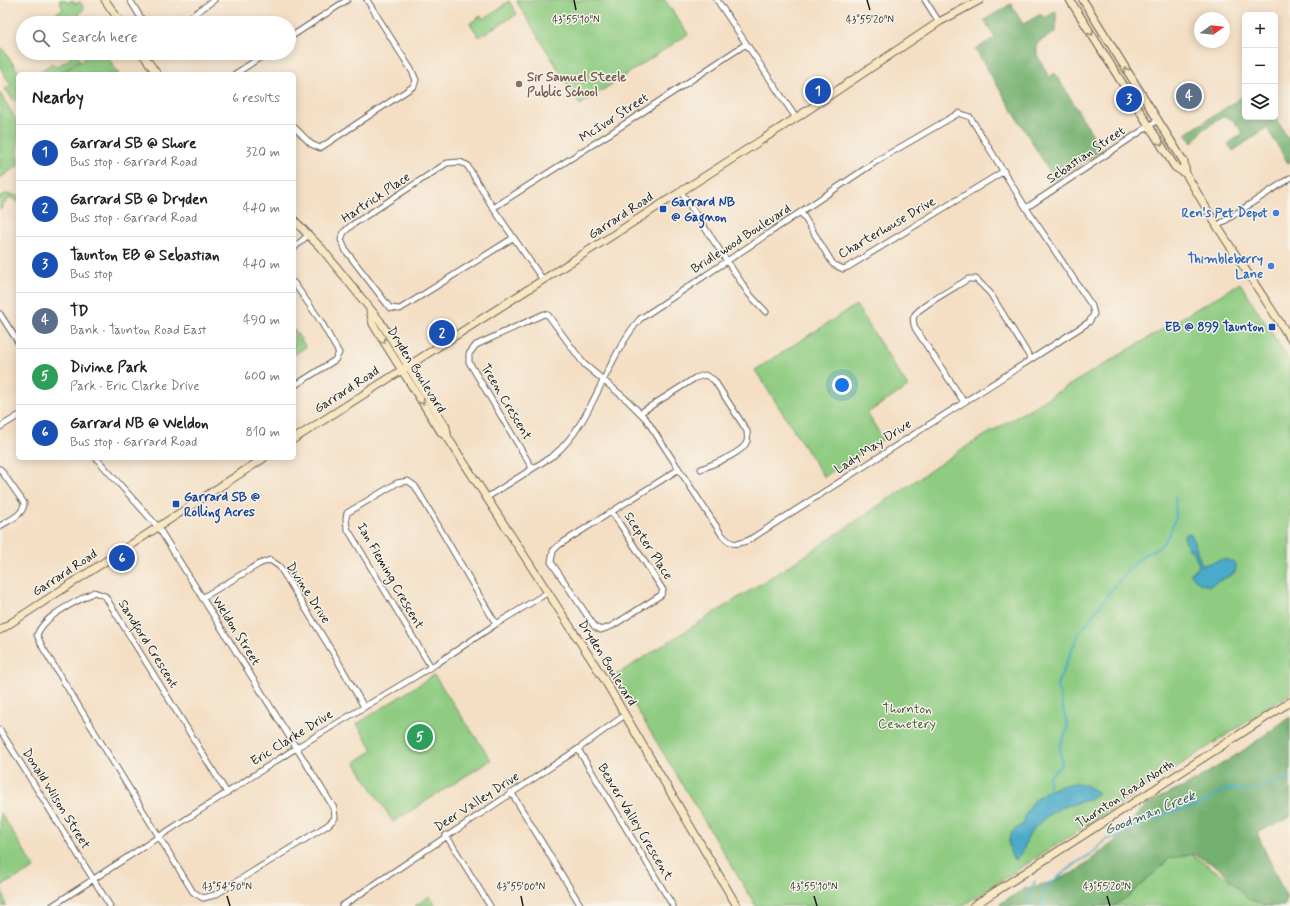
<!DOCTYPE html>
<html lang="en">
<head>
<meta charset="utf-8">
<style>
	body { margin:0; font-family:Mynerve,sans-serif; background:#f6f6f6; color:#222 }
	.controls { position:absolute; right:12px; top:12px; display:grid; overflow:hidden; border-radius:6px; box-shadow:0 2px 10px #0003 }
	.controls button { width:36px; height:36px; display:grid; place-items:center; padding:0; border:0; border-bottom:1px solid #e0e0e0; background:#fff; color:#222; font:20px sans-serif }
	.compass { position:absolute; left:1194px; top:12px; width:36px; height:36px; border-radius:50%; background:#fff; box-shadow:0 2px 10px #0003; rotate:75deg }
	.you { position:absolute; left:842px; top:385px; width:14px; height:14px; margin:-10px; border:3px solid #fff; border-radius:50%; background:#1a73e8; box-shadow:0 0 0 6px #1a73e833 }
	.badge { display:grid; place-items:center; width:26px; height:26px; border-radius:50%; background:#c8321e; color:#fff; font-size:13px; font-weight:700 }
	.pin { position:absolute; translate:-50% -50%; border:2px solid #fff; box-shadow:0 1px 4px #0006 }
	.list { margin:0; padding:0; list-style:none }
	h2 { display:flex; justify-content:space-between; align-items:center; height:52px; margin:0; padding:0 16px; font-size:17px }
	h2 small { font-size:13px; font-weight:400; color:#767676 }
	.list li { display:grid; grid-template-columns:26px 1fr auto; gap:12px; align-items:center; box-sizing:border-box; height:56px; padding:0 16px; border-top:1px solid #e0e0e0 }
	.list b { display:block; font-size:15px; white-space:nowrap }
	.list p { margin:0; font-size:13px; white-space:nowrap; color:#767676 }
	.list em { font-size:13px; font-style:normal; color:#767676 }
	.icon { flex:none; width:22px; height:22px; fill:none; stroke:currentColor; stroke-width:2; stroke-linecap:round; stroke-linejoin:round }
	.map { position:relative; flex:none; width:1290px; height:906px; overflow:hidden }
	.search { position:absolute; background:#fff; box-shadow:0 2px 10px #0003; left:16px; top:16px; width:280px; height:44px; display:flex; align-items:center; gap:10px; box-sizing:border-box; padding:0 14px; border-radius:22px; color:#767676; font-size:15px }
	.panel { position:absolute; background:#fff; box-shadow:0 2px 10px #0003; left:16px; top:72px; width:280px; height:388px; border-radius:6px }
	.map>svg:first-child { display:block }
	.green { fill:#8fcc82; stroke:#56744f }
	.forest { fill:#73b070; stroke:#486646 }
	.water { fill:#49abc9; stroke:#326472 }
	.lines { fill:none; stroke-linecap:round; stroke-linejoin:round }
	.stream { stroke:#49abc9; stroke-width:2 }
	.street-casing { stroke:#686057; stroke-width:7 }
	.secondary-casing { stroke:#686057; stroke-width:9 }
	.street { stroke:#fff; stroke-width:5 }
	.secondary { stroke:#f9e7c3; stroke-width:7 }
	.oneway { stroke:#968c78 }
	.ticks { fill:none; stroke:#1c1c1c; stroke-width:1.5 }
	.education-dot { fill:#8d6e63; stroke:#f7f3e8; stroke-width:1.5 }
	.transit-dot { fill:#1a4fb4; stroke:#f7f3e8; stroke-width:1.5 }
	.shop-dot { fill:#3f7fe0; stroke:#f7f3e8; stroke-width:1.5 }
	.labels { text-anchor:middle; dominant-baseline:central; stroke-width:3; stroke-linejoin:round; paint-order:stroke }
	.education-label { font-size:13px; font-weight:bold; fill:#785e54; stroke:#f7f3e8; text-anchor:start }
	.street-label { font-size:13px; fill:#1c1c1c; stroke:#f7f3e8 }
	.transit-label { font-size:13px; font-weight:bold; fill:#164399; stroke:#f7f3e8; text-anchor:start }
	.shop-label { font-size:13px; font-weight:bold; fill:#366cbe; stroke:#f7f3e8; text-anchor:end }
	.park-label { font-size:13px; fill:#445a40; stroke:#f7f3e8 }
	.water-label { font-size:14px; font-style:italic; fill:#305c6a; stroke:#f7f3e8 }
	.ticks-label { font-size:10px; text-anchor:middle; fill:#1c1c1c; stroke:#f7f3e8; stroke-width:3; stroke-linejoin:round; paint-order:stroke }
</style>
</head>
<body>
<div class="map">
<svg width="1290" height="906" viewBox="0 0 1290 906">
	<rect width="100%" height="100%" fill="#f7f3e8"/>
	<filter id="ink" filterUnits="userSpaceOnUse"><feTurbulence type="fractalNoise" baseFrequency=".025" numOctaves="2"/><feDisplacementMap in="SourceGraphic" scale="8" xChannelSelector="R" yChannelSelector="G"/><feConvolveMatrix kernelMatrix="1 2 1 2 8 2 1 2 1" color-interpolation-filters="sRGB"/></filter>
	<filter id="wash" filterUnits="userSpaceOnUse"><feTurbulence type="fractalNoise" baseFrequency=".012" numOctaves="4" result="noise"/><feDisplacementMap in="SourceGraphic" scale="16" xChannelSelector="R" yChannelSelector="G"/><feGaussianBlur stdDeviation="0.9" result="paint"/><feColorMatrix in="noise" values="0 0 0 0 0 0 0 0 0 0 0 0 0 0 0 0 0 1.4 0 .05"/><feComposite in="paint" operator="in"/></filter>
	<g filter="url(#wash)">
		<rect width="100%" height="100%" fill="#f4dfc5"/>
		<path class="green" d="M59,0H65L68,3L72,0L75,4L80,2L84,8L73,23H50L47,19L63,9Z
			M518,0H665L688,34L580,105L517,2Z
			M509,1L517,14L479,37L470,23L481,16L483,19L503,7V5Z
			M2,48L20,74H18V99L14,101L5,89L11,85L0,67V49Z
			M69,53H76L80,60L58,74H39V72L52,63L56,67L71,58Z
			M93,53H105L119,74H61Z
			M0,93L18,123V166L0,178Z
			M6,194L18,196V203L10,197L0,210V196Z
			M1240,283L1290,362V694L962,906H756L616,675L806,555L959,451Z
			M856,305L908,387L867,413L883,439L824,477L755,370Z
			M294,329L306,347L294,355Z
			M434,675L491,760L393,822L355,762L373,750L357,724Z
			M0,812L35,868L1,886L6,906H0Z
			M1183,849L1250,893L1273,906H1094Z
			M430,896L436,906H415Z"/>
		<path class="forest" d="M1011,4L1023,24L1041,14L1045,18L1056,11V32L1037,43V55L1049,77L1055,73L1102,150L1055,180L975,49L995,38L984,20Z
			M1245,95V117L1275,116L1290,142V162L1288,163L1267,128L1233,151L1228,144L1243,133L1233,120L1224,116L1205,128L1192,143L1186,134Z
			M1290,717V817L1257,833L1287,899L1284,906H1268L1247,899L1221,869L1194,854L1169,859L1129,896L1114,906H1000L1001,903L1026,888L1049,883L1075,872L1123,835L1137,814L1154,800L1186,786L1241,752Z"/>
		<path class="water" d="M1187,533L1191,534L1202,565C1213,563 1229,554 1236,565L1235,573L1209,586L1199,583L1190,574L1199,566L1194,552L1188,549L1184,536Z
			M1076,783L1084,784L1098,793C1084,805 1064,803 1050,814C1044,819 1033,828 1030,834C1024,844 1025,854 1014,860C1006,846 1006,831 1023,825C1029,796 1049,787 1076,783Z"/>
		<g class="lines">
			<path class="stream" d="M1049,790V776L1058,769L1062,764L1060,746L1068,728L1057,685L1079,633L1128,569L1145,554L1159,548L1169,535L1176,517L1175,498
				M1031,906L1028,899L1035,881
				M1043,906V892L1047,886L1078,862L1093,853L1105,840L1119,836L1167,813L1194,807L1230,788L1250,791L1270,785L1290,777"/>
		</g>
	</g>
	<g filter="url(#ink)">
		<g class="lines">
			<g class="street-casing">
				<path id="street" d="M130,0L144,23
					M717,0L796,118
					M925,0L939,22
					M182,23L214,0
					M289,38L347,0
					M235,74L267,53
					M294,127L311,144L320,148L414,86L416,80L412,71L367,0
					M681,192L749,294L766,312
					M493,208L614,131L746,44
					M1026,208L1158,120
					M801,212L833,264L843,269L848,267L1004,171
					M1217,226L1290,178
					M513,238L400,309L390,308L346,251L341,240L344,232L352,225L447,163L460,162L467,165L493,208L543,280
					M294,248L308,235
					M294,283L320,320L339,353L335,360L294,386
					M0,314L18,342
					M964,402L915,328C914,324 912,320 914,316C918,307 958,286 968,279H976L990,293L1031,359
					M640,413L695,378L705,375L714,380L747,431C747,434 748,438 747,441C744,453 713,464 701,469
					M0,427L18,416
					M96,458L158,527L334,808L335,818L328,825L215,895L203,898L193,892L43,648L37,635C45,614 75,603 94,592L105,596L227,793
					M0,469L24,503C24,515 9,520 0,526
					M486,498L554,455C593,423 605,359 640,319L880,159L959,113L970,117L1026,208L1092,306L1094,314L1089,322L1083,326L749,540C736,545 732,546 722,535L646,419L627,400L584,364L548,315L544,314L476,345L469,354V362L532,468
					M612,512L663,590L661,595L612,626L601,630L595,627L551,562L553,551L559,545L679,469
					M202,598L259,564L270,560L279,566L335,656L364,707
					M431,667L347,528L346,518L347,513L397,483L408,481L415,486L496,624
					M0,730L110,906
					M578,749L673,906
					M511,792L581,906
					M446,835L490,906
					M52,906L296,748L436,664L496,624L547,593
					M342,906L578,749L625,715"/>
			</g>
			<g class="secondary-casing">
				<path id="secondary" d="M105,0L121,23
					M1070,0L1175,167L1186,174
					M1083,0L1184,162L1186,174L1217,226L1290,338
					M142,53L157,74
					M294,220L322,249L380,321L446,427L448,438
					M370,310L373,324L384,342L441,432L448,438L604,679L737,906
					M294,439L796,118L939,22L980,0
					M0,630L264,458
					M973,906L1290,702"/>
			</g>
			<use href="#street" class="street"/>
			<use href="#secondary" class="secondary"/>
		</g>
		<defs><path id="oneway-chevron" d="M-2-3.5L2.5 0L-2 3.5" fill="none" stroke-width="1.6" stroke-linecap="round" stroke-linejoin="round"/></defs>
		<g class="oneway">
			<use href="#oneway-chevron" transform="translate(1091 33) rotate(58)"/>
			<use href="#oneway-chevron" transform="translate(1126 70) rotate(-122)"/>
			<use href="#oneway-chevron" transform="translate(1161 143) rotate(59)"/>
			<use href="#oneway-chevron" transform="translate(383 341) rotate(59)"/>
			<use href="#oneway-chevron" transform="translate(422 402) rotate(58)"/>
		</g>
	</g>
	<path class="ticks" d="M574,0L576,10M867,0L870,10M227,896L230,906M521,896L523,906M814,896L817,906M1107,896L1110,906"/>
	<circle class="education-dot" cx="519" cy="84" r="4"/>
	<g class="transit-dot">
		<rect x="659" y="205" width="8" height="8" rx="2"/>
		<rect x="1268" y="323" width="8" height="8" rx="2"/>
		<rect x="172" y="500" width="8" height="8" rx="2"/>
	</g>
	<g class="shop-dot">
		<circle cx="1276" cy="213" r="4"/>
		<circle cx="1271" cy="266" r="4"/>
	</g>
	<g class="labels">
		<g class="education-label">
			<text x="527" y="77">Sir Samuel Steele<tspan x="527" dy="15">Public School</tspan></text>
		</g>
		<g class="street-label">
			<text transform="translate(614 118) rotate(-33)">McIvor Street</text>
			<text transform="translate(1086 155) rotate(-34)">Sebastian Street</text>
			<text transform="translate(376 198) rotate(-34)">Hartrick Place</text>
			<text transform="translate(621 216) rotate(-33)">Garrard Road</text>
			<text transform="translate(887 228) rotate(-30)">Charterhouse Drive</text>
			<text transform="translate(741 239) rotate(-33)">Bridlewood Boulevard</text>
			<text transform="translate(416 370) rotate(58)">Dryden Boulevard</text>
			<text transform="translate(347 390) rotate(-33)">Garrard Road</text>
			<text transform="translate(506 402) rotate(59)">Treen Crescent</text>
			<text transform="translate(873 447) rotate(-33)">Lady May Drive</text>
			<text transform="translate(648 546) rotate(57)">Scepter Place</text>
			<text transform="translate(65 573) rotate(-33)">Garrard Road</text>
			<text transform="translate(390 576) rotate(60)">Ian Fleming Crescent</text>
			<text transform="translate(308 593) rotate(57)">Divine Drive</text>
			<text transform="translate(236 631) rotate(58)">Weldon Street</text>
			<text transform="translate(148 644) rotate(58)">Sandford Crescent</text>
			<text transform="translate(607 663) rotate(58)">Dryden Boulevard</text>
			<text transform="translate(292 738) rotate(-32)">Eric Clarke Drive</text>
			<text transform="translate(1125 794) rotate(-33)">Thornton Road North</text>
			<text transform="translate(56 799) rotate(58)">Donald Wilson Street</text>
			<text transform="translate(477 802) rotate(-33)">Deer Valley Drive</text>
			<text transform="translate(635 822) rotate(59)">Beaver Valley Crescent</text>
		</g>
		<g class="transit-label">
			<text x="671" y="202">Garrard NB<tspan x="671" dy="15">@ Gagnon</tspan></text>
			<text x="1264" y="327" text-anchor="end">EB @ 899 Taunton</text>
			<text x="184" y="497">Garrard SB @<tspan x="184" dy="15">Rolling Acres</tspan></text>
		</g>
		<g class="shop-label">
			<text x="1268" y="213">Ren's Pet Depot</text>
			<text x="1263" y="259">Thimbleberry<tspan x="1263" dy="15">Lane</tspan></text>
		</g>
		<g class="park-label">
			<text x="907" y="709">Thornton<tspan x="907" dy="15">Cemetery</tspan></text>
		</g>
		<g class="water-label">
			<text transform="translate(1150 813) rotate(-22)">Goodman Creek</text>
		</g>
	</g>
	<g class="ticks-label">
		<text x="576" y="23">43°55'10"N</text>
		<text x="870" y="23">43°55'20"N</text>
		<text x="227" y="890">43°54'50"N</text>
		<text x="521" y="890">43°55'00"N</text>
		<text x="814" y="890">43°55'10"N</text>
		<text x="1107" y="890">43°55'20"N</text>
	</g>
</svg>
<div class="controls">
<button>+</button>
<button>−</button>
<button><svg class="icon" aria-label="layers" viewBox="0 0 24 24"><path d="M12 4l9 5-9 5-9-5zM3 14l9 5 9-5"/></svg></button>
</div>
<svg class="compass" viewBox="-18 -18 36 36"><path d="M0-13l5 13h-10z" fill="#e53935"/><path d="M0 13l5-13h-10z" fill="#767676"/></svg>
<div class="you"></div>
<div class="pin badge" style="left:818px;top:91px;background:#1a4fb4">1</div>
<div class="pin badge" style="left:442px;top:333px;background:#1a4fb4">2</div>
<div class="pin badge" style="left:1129px;top:99px;background:#1a4fb4">3</div>
<div class="pin badge" style="left:1189px;top:96px;background:#5c6f8a">4</div>
<div class="pin badge" style="left:420px;top:737px;background:#2e9e5b">5</div>
<div class="pin badge" style="left:122px;top:558px;background:#1a4fb4">6</div>
<div class="search"><svg class="icon" aria-label="search" viewBox="0 0 24 24"><circle cx="10" cy="10" r="6"/><path d="M15 15l6 6"/></svg>Search here</div>
<section class="panel">
<h2>Nearby<small>6 results</small></h2>
<ul class="list">
<li><span class="badge" style="background:#1a4fb4">1</span><div><b>Garrard SB @ Shore</b><p>Bus stop · Garrard Road</p></div><em>320 m</em></li>
<li><span class="badge" style="background:#1a4fb4">2</span><div><b>Garrard SB @ Dryden</b><p>Bus stop · Garrard Road</p></div><em>440 m</em></li>
<li><span class="badge" style="background:#1a4fb4">3</span><div><b>Taunton EB @ Sebastian</b><p>Bus stop</p></div><em>440 m</em></li>
<li><span class="badge" style="background:#5c6f8a">4</span><div><b>TD</b><p>Bank · Taunton Road East</p></div><em>490 m</em></li>
<li><span class="badge" style="background:#2e9e5b">5</span><div><b>Divine Park</b><p>Park · Eric Clarke Drive</p></div><em>600 m</em></li>
<li><span class="badge" style="background:#1a4fb4">6</span><div><b>Garrard NB @ Weldon</b><p>Bus stop · Garrard Road</p></div><em>810 m</em></li>
</ul>
</section>
</div>
</body>
</html>
